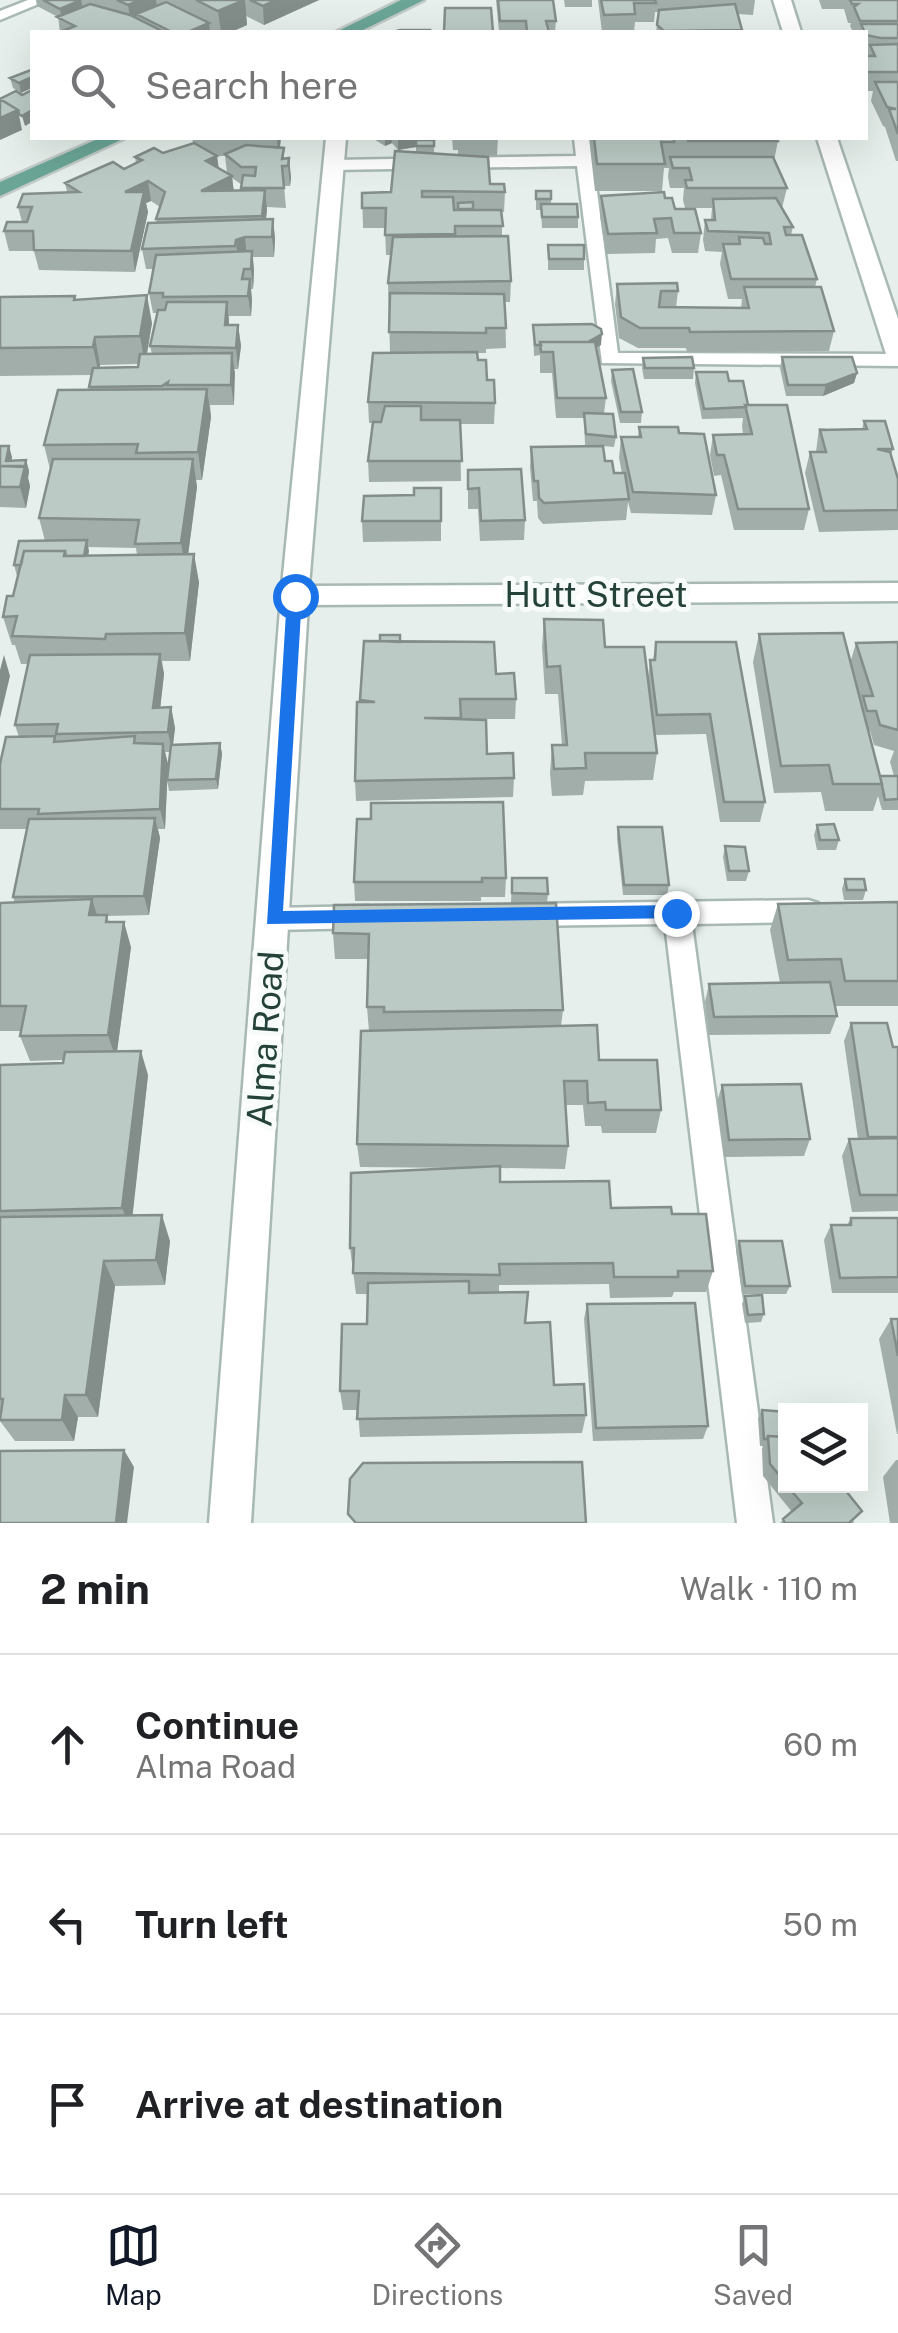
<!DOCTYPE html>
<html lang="en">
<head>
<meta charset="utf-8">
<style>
	body { margin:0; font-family:"Public Sans",sans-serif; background:#f2f2f2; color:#202124 }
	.controls { position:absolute; right:30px; bottom:30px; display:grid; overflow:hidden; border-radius:0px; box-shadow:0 10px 40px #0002 }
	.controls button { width:90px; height:90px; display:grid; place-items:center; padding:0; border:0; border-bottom:2px solid #e0e0e0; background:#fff; color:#202124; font:50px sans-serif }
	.stop { position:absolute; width:30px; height:30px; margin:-22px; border:8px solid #1a73e8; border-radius:50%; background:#fff }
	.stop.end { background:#1a73e8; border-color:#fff; box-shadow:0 2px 10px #0008 }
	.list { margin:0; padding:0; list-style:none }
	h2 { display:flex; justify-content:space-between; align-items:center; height:130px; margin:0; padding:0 40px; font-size:42px }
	h2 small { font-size:32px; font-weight:400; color:#757577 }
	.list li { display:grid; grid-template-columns:65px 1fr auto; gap:30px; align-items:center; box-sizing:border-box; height:180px; padding:0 40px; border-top:2px solid #e0e0e0 }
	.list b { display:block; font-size:38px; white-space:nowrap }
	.list p { margin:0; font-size:32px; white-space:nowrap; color:#757577 }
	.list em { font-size:32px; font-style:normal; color:#757577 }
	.icon { flex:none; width:55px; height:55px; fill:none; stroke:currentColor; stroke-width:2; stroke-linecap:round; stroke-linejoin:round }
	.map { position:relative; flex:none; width:898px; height:1523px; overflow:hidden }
	.search { position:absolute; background:#fff; box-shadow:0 10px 40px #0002; left:30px; right:30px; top:30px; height:110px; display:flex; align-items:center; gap:25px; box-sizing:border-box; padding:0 35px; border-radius:0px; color:#757577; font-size:38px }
	.sheet { height:670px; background:#fff }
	nav { display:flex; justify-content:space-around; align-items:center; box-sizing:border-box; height:140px; border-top:2px solid #e0e0e0; background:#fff; font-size:28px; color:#757577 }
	nav a { display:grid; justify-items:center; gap:5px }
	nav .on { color:#111827 }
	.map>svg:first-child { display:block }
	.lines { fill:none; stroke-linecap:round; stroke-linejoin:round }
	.lane-casing { stroke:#a8b8b2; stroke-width:5 }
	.street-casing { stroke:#a8b8b2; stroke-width:5 }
	.primary-casing { stroke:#c2cac8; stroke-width:5 }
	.lane { fill:#fff; fill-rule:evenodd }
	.street { fill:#fff; fill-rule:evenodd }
	.primary { fill:#6aa596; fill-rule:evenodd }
	.wall { fill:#a1aea9; fill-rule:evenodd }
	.shaded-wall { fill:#838d89 }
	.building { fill:#bbcac4; stroke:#838d89; stroke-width:2.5 }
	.route { fill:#1a73e8 }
	.labels { text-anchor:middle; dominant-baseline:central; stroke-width:10; stroke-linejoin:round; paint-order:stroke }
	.street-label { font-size:35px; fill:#24423a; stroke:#f7fbf9 }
</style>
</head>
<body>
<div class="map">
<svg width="898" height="1523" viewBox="0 0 898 1523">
	<rect width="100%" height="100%" fill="#e6efeb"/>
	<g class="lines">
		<g class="lane-casing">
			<path id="lane" d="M28,0H48L0,20V11Z
				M574,138H590L618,353L898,354V366L602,363L577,166L334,170L326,165L334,160L576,156Z
				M808,900L818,903L822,911L818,919L808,922L692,924L773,1523H737L665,924L523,926L513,923L509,915L513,907L523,904Z
				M368,906L378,909L382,917L378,925L368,928L273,930L263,927L259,919L263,911L273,908Z"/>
		</g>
		<g class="street-casing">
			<path id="street" d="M773,0H791L801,32H783Z
				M326,138H346L309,586L898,583V601L308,605L251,1523H209L281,596Z
				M817,138H837L898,319V361L886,354Z"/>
		</g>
		<g class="primary-casing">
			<path id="primary" d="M401,0H424L359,32H336Z
				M100,138H125L0,196V182Z"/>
		</g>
		<use href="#lane" class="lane"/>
		<use href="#street" class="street"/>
		<use href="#primary" class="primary"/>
	</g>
	<path class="wall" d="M36,0H319L264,25L246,16L247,25L231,32H213L210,31V32H60L58,17L37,6Z
		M496,0H553L556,21L555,32H499Z
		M564,0H592V7H565Z
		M598,0H755L753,15L738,14L742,32H656L659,12H655L654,22H635L634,32H602Z
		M819,0H898V161H896L885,127L883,126L871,101L873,91H866V56H868L866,55V32H853L850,26L851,23H848L844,9H822Z
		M32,70L21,93L13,88L10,78Z
		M192,138H281L280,148H284V159L289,158L291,178L290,186H284L286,208L267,207L266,219H273L275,239L274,257H253L254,271L253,289H251L252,300L251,316H229V325H238L241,346L238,369H234V405H210L211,417L202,480H196L197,487L188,554L199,582L190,661H162L164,674L160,708L171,707L175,728L173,745L220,743L222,754L218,789L169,791L167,780L170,752H165L168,764L165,829H158L160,838L149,915L107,916L109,922L131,947L117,1051L148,1075L132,1216L170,1241L165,1285L115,1286L98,1417H78L74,1441H15L0,1421V1065L63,1063L64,1060L30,1061L20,1036L21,1031H0V903H15L13,897L27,829H0V764L19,737L15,725L28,664H21L15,645H12L3,617L13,596L18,576H17L14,565L45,541L39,518L50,469L44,445L90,390L92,375L0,376V297L75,296L76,300L152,323L147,354H152L150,346L157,313H153L149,293L153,269H146L142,249L157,223L156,219L160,207L151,201L146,203L148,212L135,272L39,270L34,251H9L4,231L22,222L18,207L67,192L65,183L124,169L136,163L135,157L163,153L193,143ZM217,156H225L227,173L219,168ZM232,178L242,185L241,190L234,191ZM138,364V367L100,368V365ZM88,547L136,548L137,555L88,556Z
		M372,138H428V140H434V154L458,155V150H453L452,138H498L497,155L473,156L490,184L505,192L504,212H502V236L511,281L510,302H505L506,348L486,349V353H477L478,360L487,380L495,403L494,424H460L461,481L369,482L368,461L372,423H369L368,402L390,352L388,283L391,255H386L385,228H363L362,193L391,192L416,153V147L398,150L392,143L385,146Z
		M589,138H777L778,141L774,161L787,188L782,208L793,227L791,235L817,279L815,287L834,331L829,351L687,352L686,348H638L619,338L615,304L617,284L678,291L676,308L741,309L742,299H728L720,264L722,252L705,251L703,240L705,220H711L712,208H685L683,200L684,188H670L668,177L669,168H664L662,191H595Z
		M536,191H551V204L578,217V228H542L541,210H536Z
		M601,196L665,198L675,209L701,233L698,253H672L668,238L656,239L655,253L606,254L600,216Z
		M548,245L584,259V270H548Z
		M533,325L601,345L596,348L606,398L604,413L616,437L614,447L603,446L605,461L614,473H622L619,458L621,437H638L639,427L679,433L716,495L712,515L631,513L628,502L626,520L543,524L538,518L537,501H533L530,467L531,447L600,446L585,445L584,418H556L552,373H540V355L534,356Z
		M782,357L857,373L854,383L823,396H786L780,368Z
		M643,358L694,368L693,379H644L642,368Z
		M612,370L642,412L641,423H620L611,381Z
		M696,372L729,381L748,405L809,509L804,530H734L721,475L714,476L710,455L713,435L743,434L742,426L743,418L702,419L695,383Z
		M864,421L893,449L891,455L898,479V530L819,532L805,473L810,452H816L819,428L836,430L862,429Z
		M0,446L12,457L11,461L26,460L29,471L28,478L30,486L26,508L0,507Z
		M468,470L525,520L524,540L480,541L478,509H468Z
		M441,488V541L363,542L362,521L414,495Z
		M544,619L605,647L648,678L650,660H653L656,642H736L765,802L760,822H720L706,734L655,735L657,753L653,780L585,781L583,795L552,796L550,773L552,745H562L558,694H545L542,647Z
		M759,634L850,663L856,643L898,642V810H882L878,796L873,811H825L821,792L774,793L753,662ZM868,731H870L874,745L894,751L890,762L894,776H880Z
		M364,641L400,642L496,674L516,699L515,719H464L487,754L514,778L513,797L356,801L355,781Z
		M357,819L506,878L505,897H481V901H355L354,882Z
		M817,825L839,840L836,850H817L814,835Z
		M618,827L669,885L667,895H623L617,838Z
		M725,846L749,871L746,881H727L723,857Z
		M512,878L548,894L547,903L563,1010L561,1026L599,1060L661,1110L656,1133H602L601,1126H585L583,1105H566L568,1146L565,1169L500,1168V1182L611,1208L672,1214L713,1271L706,1292H674L672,1297L610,1298L609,1284L499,1285V1293L525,1323L554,1385L586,1415L582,1433L360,1437L358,1410H343L340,1391L367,1324V1294H356L350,1248L466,1168L360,1167L357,1144L369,1031L367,1007L368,959H335L333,933L511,903Z
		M845,879L866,890L863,900H844L842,889Z
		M898,902V1006H836L831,984L837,1016L830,1034L709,1035L705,1002L709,984L780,983L770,930L778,904Z
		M851,1023L893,1047H898V1211L852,1212L842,1156L849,1139H858L844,1041Z
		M722,1085L810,1139L804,1156L724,1157L717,1102Z
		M851,1218H898V1293H832L824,1240L831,1225H847Z
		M739,1241L790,1286L786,1294H742L736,1250Z
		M745,1296L764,1314L761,1322L745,1323L742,1304Z
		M587,1304L708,1426L703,1439L593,1441L584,1319Z
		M891,1319H898V1434H897L879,1339Z
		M762,1410L786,1412V1486H842L854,1523H780L792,1512L763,1476L762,1449L763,1446H760L758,1418Z
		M896,1460H898V1523H890L883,1477Z"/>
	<path class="shaded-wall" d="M81,0L83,10L62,19L60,9Z
		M140,0H156L159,19L136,14L138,28L132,31L128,5Z
		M245,0L247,25L231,32H221L218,11Z
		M276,0H319L264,25L263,6Z
		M209,23L210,32H188Z
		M32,77V88L21,93L19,83Z
		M18,110L22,130L0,140V118Z
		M32,110V122L25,126L22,116Z
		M277,138H281L278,158Z
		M385,138H392V143L385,146Z
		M398,138H428V145L398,150Z
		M217,156L219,175L206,161Z
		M289,158L291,178L290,186L288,166Z
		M232,176L234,195L201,191Z
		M148,181L151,201L146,203L148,212L135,272L125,192Z
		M265,190L267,210L264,236L262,216Z
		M273,219L275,239L274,257L272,237Z
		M245,237L247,257L238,266L236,240Z
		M252,251L254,271L253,289L251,269Z
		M250,279L252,300L251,316L248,296Z
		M147,295L152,323L145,364L140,336Z
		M227,302L229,322L228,346L225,325Z
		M238,325L241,346L238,369L236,348Z
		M602,334L601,345L584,355V344Z
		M95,337L100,365L99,375L93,347Z
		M232,353L235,373L234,405L231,385Z
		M857,373L854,383L823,396L826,385Z
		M207,389L211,417L202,480L198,452Z
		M9,446L12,457L9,472L6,461Z
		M193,459L197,487L186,571L181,543Z
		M26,460L29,471L28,478L30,486L26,508L20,487Z
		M87,540L89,551L85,575L82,564Z
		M194,554L199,582L190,661L185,633Z
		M160,654L164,674L158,728L153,708Z
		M4,655L10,676L0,718V670Z
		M171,707L175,728L172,752L168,732Z
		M220,743L222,754L218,789L216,779Z
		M163,744L168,764L165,829L160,809Z
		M155,818L160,838L149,915L144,896Z
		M92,899L100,925L89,915Z
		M124,922L131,947L116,1059L108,1035Z
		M141,1051L148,1075L131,1230L122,1208Z
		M162,1215L170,1241L165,1285L156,1260Z
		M104,1261L115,1286L98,1417L86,1395Z
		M65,1395L78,1417L74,1441L62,1420Z
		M124,1450L134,1467L127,1523H116Z"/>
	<path class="building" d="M43,0H81L60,9Z
		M117,0H140L128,5Z
		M196,0H244L218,11Z
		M250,0H276L263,6Z
		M498,0H553L556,21H546L549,32H527L526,21H500Z
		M601,0H655L656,3H634L635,14L604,15Z
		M850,0H898V21H860L854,7L858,4H852Z
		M166,2L209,23L188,32H172L136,14Z
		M90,4L130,15L164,32H60L75,26L57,17Z
		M735,4L742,30L664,31L657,25L659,10Z
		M445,8H491L493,32H444Z
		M861,24H898V38H880L866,35Z
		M400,30H430V32H393Z
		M898,44V72H866V56H875L870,45Z
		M31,70H32V77L19,83L10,78Z
		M875,82H898V134L889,109H896L887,107Z
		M32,90V110L22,116L19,114L18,110L0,99L16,91L22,95Z
		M0,99L18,110L0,118Z
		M594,138H674V142H661L665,164H597Z
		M688,138H777L778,141H688Z
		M416,140H434V146H416Z
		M194,143L217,156L206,161L232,176L201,191L265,190L262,216L156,219L165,192L148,181L125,192H144L131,251L34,250L33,231H4L7,222H27L32,207H18L23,194L79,192L65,183L113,162L124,169L142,160L135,157L154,148L163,153Z
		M246,145L284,148L282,159L289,158L288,166H282L284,188H241L243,175L255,176L256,167H241L225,154Z
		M395,151L488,157L490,184H504L505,192L422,191V197H453L454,210H501L503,226H455V234L385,235L386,208H362V193L391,192Z
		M670,157H773L787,188H687L685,180H692L689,168H673Z
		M536,191H551V199H536Z
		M664,192L665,198H672L675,209H695L701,233H674L671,218L654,219L657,233L608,234L601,196Z
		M776,198L793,227H784L786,235H802L817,279H731L723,244H740L739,237L763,238L765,244H771L769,233L708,231L705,220H715L713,199Z
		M473,202V209H458V203Z
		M541,204H577L578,217H542Z
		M273,219L272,237H245L236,240L235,246L142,249L148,223Z
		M508,236L511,281L388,283L393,237Z
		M548,245H584V259H549Z
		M252,251L251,269H244L242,279H250L248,296L163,297V293H149L156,255Z
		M677,283L678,291H661L659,307L749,308L744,287H821L834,331L690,332L689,328H640L621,317L617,284Z
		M390,293L504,294L506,328H486V333L389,332Z
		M147,295L140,336L95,337L93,347L0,348V297L75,296L74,300Z
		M167,302H227L225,325H238L236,348L150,346L158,310H165Z
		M592,324L601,329L602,334L588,342H540L541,345H535L533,325Z
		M540,342H595L606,398H557L553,352H541Z
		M477,352L478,360H486L487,380H494L495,403L368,402L373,353Z
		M232,353L231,385H167L168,382L162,386L89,387L93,368L138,367L140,354Z
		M692,357L694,368H645L643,358Z
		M782,357H852L857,373L826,385H788Z
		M633,369L642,412H621L612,370Z
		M696,372H727L729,381H743L748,405H745L746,407L704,409Z
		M207,389L198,452L136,453L138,444L44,445L58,390Z
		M745,405H787L809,509H738L724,455H717L713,435L752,434Z
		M385,406H421V420H460L462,461H368L373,422H381Z
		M584,413L613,414L616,437L586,434Z
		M864,421H885L893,449H877L890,452L898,479V510L824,511L810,452H826L820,430L867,429Z
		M639,427H678L679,433L704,434L716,495L633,492L621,437H641Z
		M0,446H9L6,461L26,460L25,467L0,466Z
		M603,446L605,461H612L614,473H625L629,499L544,503L539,498L538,481H534L531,447Z
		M53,459H193L181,543L135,544L139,520L39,518Z
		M0,466H25L20,487H0Z
		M521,469L525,520L481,521L479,488L468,489V470Z
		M414,488H441V521H362L364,496L414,495Z
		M87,540L84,556H66L65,551H24L21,565H14L19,541Z
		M24,551H65L64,556L194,554L185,633L106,634L105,639L12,636L17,616L3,617L7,596H13Z
		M544,619L603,620L605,647H644L657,753H585L586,768L554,769L552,745H567L560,666L547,667Z
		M843,633L882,784H833L829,765L781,766L759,634Z
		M380,635H400V642L380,641Z
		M364,641L494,642L496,674L514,673L516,699H460L461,718H424L486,720L487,754L513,753L514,778L355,781L357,702H375L360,700Z
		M656,642H736L765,802H724L710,714L657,715L650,660H655Z
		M898,642V730L880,725L876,711H867L863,696H873L856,643Z
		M160,654L153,708L171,707L168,732L56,734L58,724L15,725L30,655Z
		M55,736L54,742L135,736L134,743L163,744L160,809L38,814L39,809H0V764L6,737Z
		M220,743L216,779L167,780L171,745Z
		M880,776H898V799L885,800Z
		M503,802L506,878H482V882H354L357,819H371V803Z
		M155,818L144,896L13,897L29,819Z
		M834,824L839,840H820L817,825Z
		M618,827H662L669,885H624Z
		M725,846L745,847L749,871H729Z
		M512,878H547L548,894L512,893Z
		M845,879H864L866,890H847Z
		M92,899L89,915H107L106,922H124L108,1035L20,1036L26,1006H0V903Z
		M898,902V981H845L841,959L788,960L778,904Z
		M556,903L563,1010L384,1012V1007H367L369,934L333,933L334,905Z
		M830,982L837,1016L714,1017L709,984Z
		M851,1023H887L893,1047H898V1137H868Z
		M597,1025L599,1060H657L661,1110H606L605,1102L588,1103L587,1081H564L568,1146L357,1144L361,1031Z
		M141,1051L122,1208L0,1211V1065L63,1063L65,1052Z
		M801,1084L810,1139L729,1140L722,1085Z
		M898,1138V1195H860L849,1139Z
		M500,1166V1182L609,1181L611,1208L671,1207L672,1214H706L713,1271H678V1277H614L613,1263L499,1264L500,1275L353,1273L354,1248H350L351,1173Z
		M162,1215L156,1260L104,1261L86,1395H65L62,1420H0L3,1399H0V1217Z
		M851,1218H898V1277L840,1278L831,1225H851Z
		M739,1241H782L790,1286H745Z
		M469,1281V1293L528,1292L525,1323L550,1322L554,1385L584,1384L586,1415L357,1419L359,1391H340L342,1324H367L368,1283Z
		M762,1295L764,1314L748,1315L745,1296Z
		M695,1303L708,1426L596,1428L587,1304Z
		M891,1319H898V1356Z
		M762,1410L786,1412V1437L768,1436L767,1439H764Z
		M768,1436L786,1437V1483L770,1464Z
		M124,1450L116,1523H0V1451Z
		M582,1462L586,1523H356L348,1514L350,1479L363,1463Z
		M787,1486H842L862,1511L849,1523H785L783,1519L802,1503Z"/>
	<path class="route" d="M295,591L302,596L283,911L676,905L685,913L683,918L267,924L287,596Z"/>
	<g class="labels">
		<g class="street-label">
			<text x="596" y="594">Hutt Street</text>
			<text transform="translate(265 1039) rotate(-86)">Alma Road</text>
		</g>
	</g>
</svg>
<div class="controls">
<button><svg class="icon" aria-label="layers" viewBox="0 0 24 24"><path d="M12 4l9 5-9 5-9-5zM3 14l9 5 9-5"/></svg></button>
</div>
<div class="stop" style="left:295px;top:596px"></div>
<div class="stop end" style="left:676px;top:913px"></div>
<div class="search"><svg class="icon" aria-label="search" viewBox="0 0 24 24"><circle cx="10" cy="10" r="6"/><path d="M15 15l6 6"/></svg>Search here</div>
</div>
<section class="sheet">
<h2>2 min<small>Walk · 110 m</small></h2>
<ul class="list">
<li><svg class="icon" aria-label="ahead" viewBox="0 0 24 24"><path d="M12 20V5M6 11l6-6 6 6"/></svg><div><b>Continue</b><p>Alma Road</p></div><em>60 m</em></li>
<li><svg class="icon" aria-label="left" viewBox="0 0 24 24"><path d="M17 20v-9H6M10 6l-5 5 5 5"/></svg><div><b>Turn left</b></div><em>50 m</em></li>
<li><svg class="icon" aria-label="arrive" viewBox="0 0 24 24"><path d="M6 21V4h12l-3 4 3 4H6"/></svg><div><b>Arrive at destination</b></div></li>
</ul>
</section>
<nav>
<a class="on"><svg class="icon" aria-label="map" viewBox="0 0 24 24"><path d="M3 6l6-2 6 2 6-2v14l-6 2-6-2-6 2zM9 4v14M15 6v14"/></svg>Map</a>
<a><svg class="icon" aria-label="directions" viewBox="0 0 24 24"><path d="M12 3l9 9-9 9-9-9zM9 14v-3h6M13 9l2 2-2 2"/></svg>Directions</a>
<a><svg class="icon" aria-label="saved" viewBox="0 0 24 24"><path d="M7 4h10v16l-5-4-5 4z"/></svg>Saved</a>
</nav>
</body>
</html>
